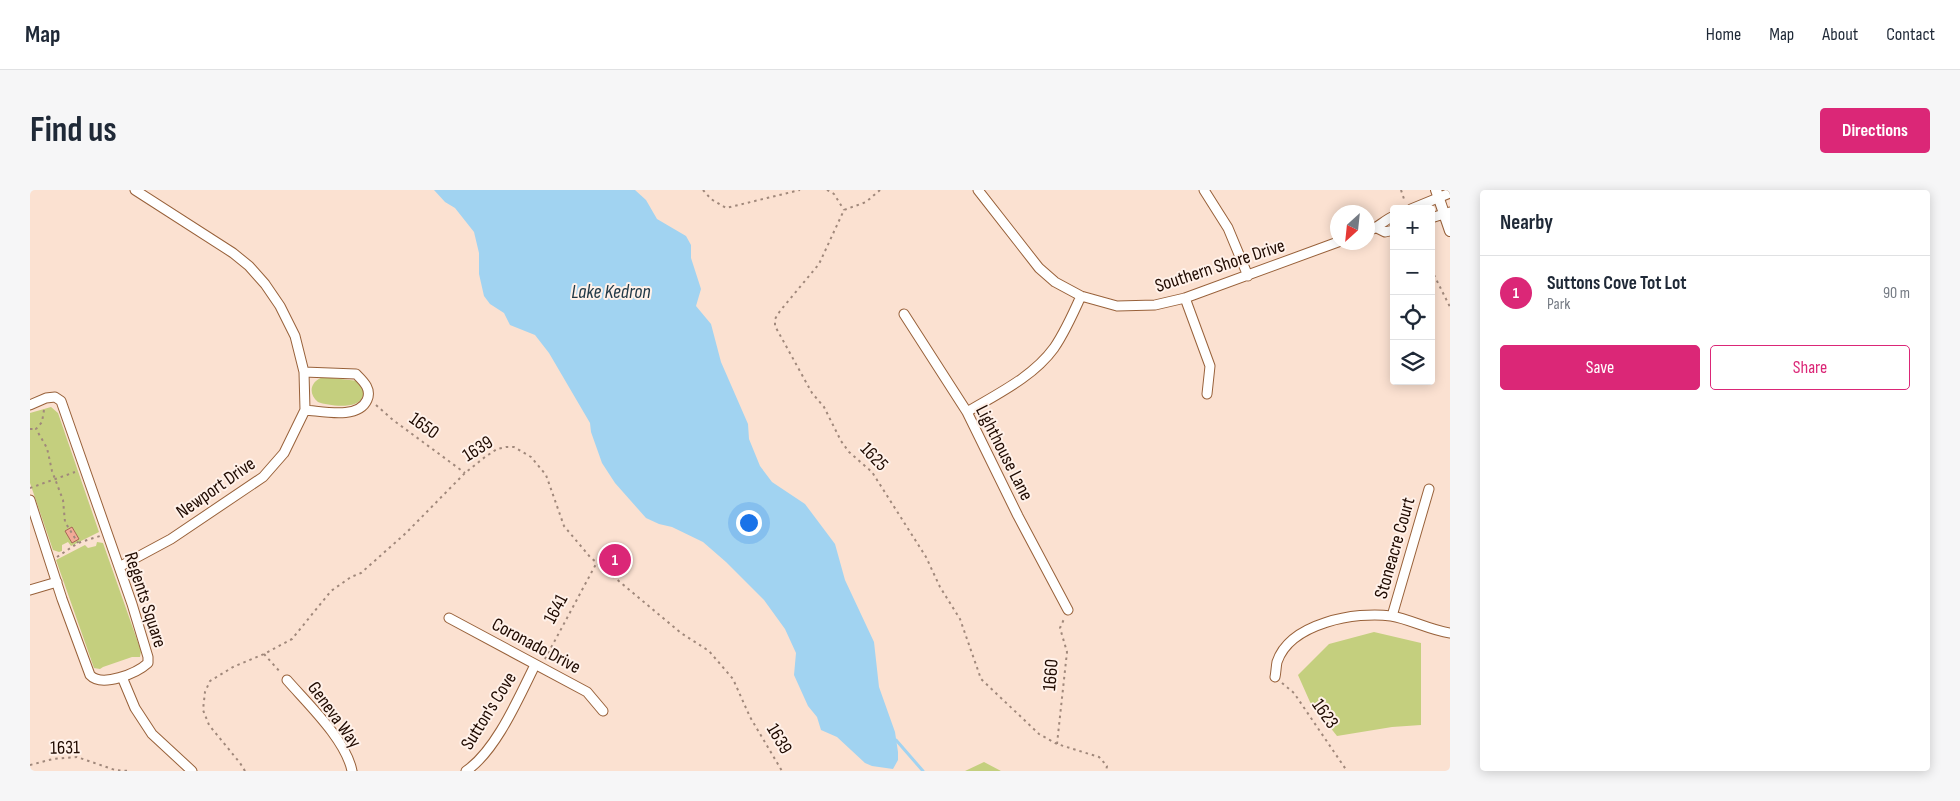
<!DOCTYPE html>
<html lang="en">
<head>
<meta charset="utf-8">
<style>
	body { margin:0; font-family:"Sofia Sans Condensed",sans-serif; background:#f6f6f7; color:#1f2937 }
	.controls { position:absolute; right:15px; top:15px; display:grid; overflow:hidden; border-radius:5px; box-shadow:0 2px 12px #0003 }
	.controls button { width:45px; height:45px; display:grid; place-items:center; padding:0; border:0; border-bottom:1px solid #e0e1e3; background:#fff; color:#1f2937; font:25px sans-serif }
	.compass { position:absolute; left:1300px; top:15px; width:45px; height:45px; border-radius:50%; background:#fff; box-shadow:0 2px 12px #0003; rotate:207deg }
	.you { position:absolute; left:718px; top:332px; width:18px; height:18px; margin:-12px; border:4px solid #fff; border-radius:50%; background:#1a73e8; box-shadow:0 0 0 8px #1a73e833 }
	.badge { display:grid; place-items:center; width:32px; height:32px; border-radius:50%; background:#db2777; color:#fff; font-size:16px; font-weight:700 }
	.pin { position:absolute; translate:-50% -50%; border:2px solid #fff; box-shadow:0 1px 5px #0006 }
	.list { margin:0; padding:0; list-style:none }
	h2 { display:flex; justify-content:space-between; align-items:center; height:65px; margin:0; padding:0 20px; font-size:21px }
	h2 small { font-size:16px; font-weight:400; color:#747a83 }
	.list li { display:grid; grid-template-columns:32px 1fr auto; gap:15px; align-items:center; box-sizing:border-box; height:75px; padding:0 20px; border-top:1px solid #e0e1e3 }
	.list b { display:block; font-size:19px; white-space:nowrap }
	.list p { margin:0; font-size:16px; white-space:nowrap; color:#747a83 }
	.list em { font-size:16px; font-style:normal; color:#747a83 }
	.actions { display:flex; gap:10px; padding:15px 20px }
	.actions a { flex:1; padding:11px 0; border:1px solid #db2777; border-radius:5px; text-align:center; font-size:18px; color:#db2777 }
	.actions .main { background:#db2777; color:#fff }
	.icon { flex:none; width:28px; height:28px; fill:none; stroke:currentColor; stroke-width:2; stroke-linecap:round; stroke-linejoin:round }
	.map { position:relative; flex:none; width:1420px; height:581px; overflow:hidden; border-radius:5px }
	header { display:flex; align-items:center; gap:30px; box-sizing:border-box; height:70px; padding:0 25px; background:#fff; border-bottom:1px solid #e0e1e3 }
	header strong { font-size:24px }
	nav { display:flex; gap:28px; margin-inline-start:auto; font-size:18px }
	.intro { display:flex; align-items:center; justify-content:space-between; box-sizing:border-box; height:120px; padding:0 30px }
	h1 { margin:0; font-size:35px }
	.button { padding:12px 22px; border-radius:5px; background:#db2777; color:#fff; font-size:18px; font-weight:700 }
	main { display:flex; gap:30px; padding:0 30px }
	aside { flex:1; background:#fff; border-radius:5px; box-shadow:0 2px 12px #0003 }
	.map>svg:first-child { display:block }
	.green { fill:#c4cf7e }
	.water { fill:#a1d3f1 }
	.lines { fill:none; stroke-linecap:round; stroke-linejoin:round }
	.stream { stroke:#a1d3f1; stroke-width:3 }
	.building { fill:#f2aa97; stroke:#a76555 }
	.minor-casing { stroke:#98613a; stroke-width:11 }
	.tertiary-casing { stroke:#98613a; stroke-width:12 }
	.path { stroke:#a0887b; stroke-width:2; stroke-dasharray:2.5 4; stroke-linecap:butt }
	.minor { stroke:#fff; stroke-width:9 }
	.tertiary { stroke:#fff; stroke-width:10 }
	.labels { text-anchor:middle; dominant-baseline:central; stroke-width:4; stroke-linejoin:round; paint-order:stroke }
	.street-label { font-size:19px; fill:#1f0a00; stroke:#fff1e9 }
	.water-label { font-size:20px; font-style:italic; fill:#213947; stroke:#fff1e9 }
</style>
</head>
<body>
<header>
<strong>Map</strong>
<nav><a>Home</a><a>Map</a><a>About</a><a>Contact</a></nav>
</header>
<div class="intro"><h1>Find us</h1><a class="button">Directions</a></div>
<main>
<div class="map">
<svg width="1420" height="581" viewBox="0 0 1420 581">
	<rect width="100%" height="100%" fill="#fbe1d1"/>
	<path class="green" d="M294,187L328,191C332,196 334,200 333,206C329,220 299,216 288,212C277,203 281,190 294,187Z
		M21,217L28,223L69,342L41,356L38,352L32,355V361L29,362L23,360L0,293V223Z
		M67,352L73,353L111,461L110,467H102L73,477L70,479L64,478L26,370L55,355L58,358L66,356Z
		M578,359L598,370L591,380L572,369Z
		M1344,442L1391,453V535L1362,537L1307,546L1280,512L1268,485L1299,454Z
		M954,572L971,581H935Z"/>
	<path class="water" d="M404,0H605L616,10L627,29L656,46L661,55V68L671,99L666,116L681,134L691,172L718,234L719,249L730,276L742,292L775,314L805,354L815,390L844,452L849,497L865,542L868,562V570L863,579L842,576L835,573L807,547L791,540L787,527L778,516L764,485L766,463L755,439L734,410L696,372L673,352L642,337L629,334L616,328L585,293L572,273L561,242L560,233L519,163L505,145L480,135L474,123L460,114L454,106L449,84V63L444,42L425,18L415,12Z"/>
	<g class="lines">
		<path class="stream" d="M866,550L893,581"/>
	</g>
	<path class="building" d="M42,337L49,349L42,353L35,341Z"/>
	<g class="lines">
		<g class="minor-casing">
			<path id="minor" d="M948,0L1009,78L1025,92L1051,106L1087,116L1125,115L1155,108L1308,52
				M1174,0L1198,38L1218,86
				M1381,19L1420,3
				M1401,28L1420,22
				M1347,38L1355,42L1364,40
				M1338,41C1348,38 1354,30 1364,26
				M1155,108L1180,176L1177,204
				M874,124L937,222L988,326L1038,420
				M274,182L326,184C333,191 342,199 337,210C328,230 292,221 275,220
				M0,215L16,208L25,207L31,211L102,414L118,467V473C107,483 72,498 60,485L32,409L0,310
				M937,222C967,204 1003,187 1024,158C1035,142 1043,124 1051,106
				M89,377L141,349L233,287L254,263L275,220L274,182L265,146L250,116L235,94L219,76L203,63L105,0
				M0,400L27,392
				M1362,426L1399,299
				M419,428L557,502L573,521
				M92,487L105,518L122,544L162,581
				M1245,487C1246,483 1246,477 1247,472C1260,433 1326,421 1361,426C1380,429 1399,440 1420,443
				M257,490C278,514 316,550 322,581
				M436,581C466,561 489,507 505,475"/>
		</g>
		<g class="tertiary-casing">
			<path id="tertiary" d="M1406,0L1420,41"/>
		</g>
		<path class="path" d="M673,0L681,9L696,18L770,0
			M797,0L804,4L814,20
			M850,0L836,12L814,20L789,74L750,121L745,129V136L782,203L794,217L811,251L819,262L842,282L896,367L910,397L930,429L951,489L1009,544L1027,554L1069,567L1077,576L1076,581
			M1371,0L1375,12
			M1401,79L1420,117
			M346,215L363,230L435,283
			M14,220L12,232L6,239L17,258L22,281L33,310L35,332L48,353
			M0,239H6
			M0,298L45,282
			M27,367L48,353L70,346
			M234,464L251,483
			M515,469L566,374
			M1252,493L1264,503L1317,581
			M1027,554L1037,462L1030,438L1034,429
			M0,575L23,569L47,567L85,580L99,581
			M215,581L210,573L179,535L173,520L175,502L180,491L203,477L234,464L262,449L301,401L321,387L331,383L376,343L435,283L455,267L467,259L476,257H484L501,267L516,285L534,336L560,367L651,443L679,461L703,489L720,527L752,581"/>
		<use href="#minor" class="minor"/>
		<use href="#tertiary" class="tertiary"/>
	</g>
	<g class="labels">
		<g class="street-label">
			<text transform="translate(1190 76) rotate(-18)">Southern Shore Drive</text>
			<text transform="translate(394 236) rotate(36)">1650</text>
			<text transform="translate(448 259) rotate(-32)">1639</text>
			<text transform="translate(974 263) rotate(63)">Lighthouse Lane</text>
			<text transform="translate(844 267) rotate(47)">1625</text>
			<text transform="translate(186 298) rotate(-35)">Newport Drive</text>
			<text transform="translate(1365 358) rotate(-74)">Stoneacre Court</text>
			<text transform="translate(115 410) rotate(72)">Regents Square</text>
			<text transform="translate(526 419) rotate(-62)">1641</text>
			<text transform="translate(506 456) rotate(28)">Coronado Drive</text>
			<text transform="translate(1021 485) rotate(-85)">1660</text>
			<text transform="translate(459 521) rotate(-58)">Sutton's Cove</text>
			<text transform="translate(1295 524) rotate(55)">1623</text>
			<text transform="translate(304 525) rotate(54)">Geneva Way</text>
			<text transform="translate(749 549) rotate(59)">1639</text>
			<text transform="translate(35 558) rotate(-1)">1631</text>
		</g>
		<g class="water-label">
			<text x="581" y="102">Lake Kedron</text>
		</g>
	</g>
</svg>
<div class="controls">
<button>+</button>
<button>−</button>
<button><svg class="icon" aria-label="locate" viewBox="0 0 24 24"><circle cx="12" cy="12" r="6"/><path d="M12 2v4M12 18v4M2 12h4M18 12h4"/></svg></button>
<button><svg class="icon" aria-label="layers" viewBox="0 0 24 24"><path d="M12 4l9 5-9 5-9-5zM3 14l9 5 9-5"/></svg></button>
</div>
<svg class="compass" viewBox="-18 -18 36 36"><path d="M0-13l5 13h-10z" fill="#e53935"/><path d="M0 13l5-13h-10z" fill="#747a83"/></svg>
<div class="you"></div>
<div class="pin badge" style="left:585px;top:370px">1</div>
</div>
<aside>
<h2>Nearby<small></small></h2>
<ul class="list">
<li><span class="badge">1</span><div><b>Suttons Cove Tot Lot</b><p>Park</p></div><em>90 m</em></li>
</ul>
<div class="actions"><a class="main">Save</a><a>Share</a></div>
</aside>
</main>
</body>
</html>
